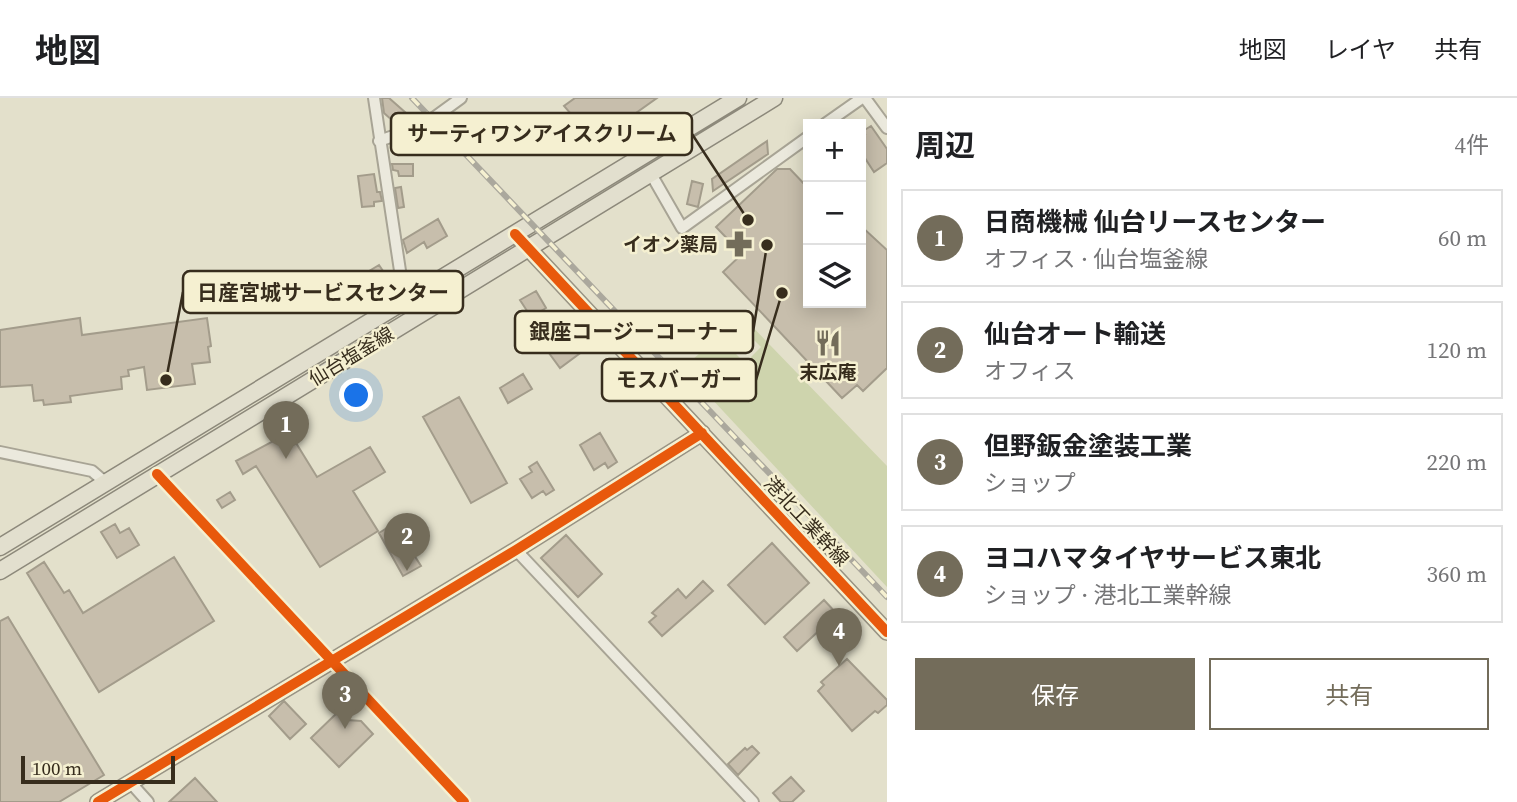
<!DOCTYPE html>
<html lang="ja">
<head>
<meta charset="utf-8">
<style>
	body { margin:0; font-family:"Source Serif 4","Noto Sans JP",serif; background:#f6f6f6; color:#202124 }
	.controls { position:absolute; right:21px; top:21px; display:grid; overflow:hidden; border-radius:0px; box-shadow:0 4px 18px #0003 }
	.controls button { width:63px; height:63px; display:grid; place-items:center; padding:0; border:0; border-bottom:2px solid #e0e0e0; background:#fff; color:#202124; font:35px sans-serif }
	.scale { position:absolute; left:21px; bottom:18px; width:154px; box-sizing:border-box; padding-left:7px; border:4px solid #372d1d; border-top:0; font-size:19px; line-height:24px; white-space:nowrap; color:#372d1d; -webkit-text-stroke:5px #f5f0d1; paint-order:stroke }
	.you { position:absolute; left:357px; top:298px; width:24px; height:24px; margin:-18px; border:5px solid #fff; border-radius:50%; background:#1a73e8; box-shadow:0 0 0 10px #1a73e833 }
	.badge { display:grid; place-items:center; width:46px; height:46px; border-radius:50%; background:#736c5a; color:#fff; font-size:23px; font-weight:700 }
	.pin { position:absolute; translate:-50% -58px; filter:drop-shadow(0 2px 4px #0008) }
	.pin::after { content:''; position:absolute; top:37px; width:24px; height:21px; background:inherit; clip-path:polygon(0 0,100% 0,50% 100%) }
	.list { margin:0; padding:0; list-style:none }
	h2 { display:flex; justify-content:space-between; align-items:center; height:91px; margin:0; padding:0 28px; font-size:30px }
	h2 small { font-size:23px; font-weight:400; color:#757577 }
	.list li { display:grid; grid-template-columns:46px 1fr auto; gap:21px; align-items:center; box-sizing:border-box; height:98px; margin:0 14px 14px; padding:0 14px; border:2px solid #e0e0e0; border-radius:0px }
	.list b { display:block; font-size:26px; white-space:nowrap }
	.list p { margin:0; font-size:23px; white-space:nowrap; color:#757577 }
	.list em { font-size:23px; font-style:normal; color:#757577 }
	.actions { display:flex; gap:14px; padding:21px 28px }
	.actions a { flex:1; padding:16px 0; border:2px solid #736c5a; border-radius:0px; text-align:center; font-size:24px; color:#736c5a }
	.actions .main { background:#736c5a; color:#fff }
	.icon { flex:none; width:38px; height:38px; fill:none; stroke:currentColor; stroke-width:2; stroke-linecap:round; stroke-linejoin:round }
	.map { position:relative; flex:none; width:887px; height:704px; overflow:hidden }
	header { display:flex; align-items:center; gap:42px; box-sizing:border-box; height:98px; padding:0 35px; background:#fff; border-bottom:2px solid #e0e0e0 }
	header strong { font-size:33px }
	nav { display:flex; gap:38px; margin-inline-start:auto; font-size:24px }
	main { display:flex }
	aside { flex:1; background:#fff }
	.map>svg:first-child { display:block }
	.green { fill:#ced4ad; fill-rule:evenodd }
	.building { fill:#c7beac; stroke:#a39c8b; stroke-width:2 }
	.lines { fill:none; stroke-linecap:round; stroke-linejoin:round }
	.street-casing { stroke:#a8a495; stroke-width:14 }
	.secondary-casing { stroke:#989384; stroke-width:18 }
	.primary-casing { stroke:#8d897b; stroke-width:19 }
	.street { stroke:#ebe9dd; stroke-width:10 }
	.secondary { stroke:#ebe9dd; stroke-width:14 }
	.primary { stroke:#e2dfce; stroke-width:16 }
	.rail-casing { stroke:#aba89d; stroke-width:6 }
	.rail { stroke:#f5f0d1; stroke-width:3.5; stroke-dasharray:10; stroke-linecap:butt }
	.cycleway-casing { stroke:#f5f0d1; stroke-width:15 }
	.cycleway { stroke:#e8590c; stroke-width:10 }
	.labels { text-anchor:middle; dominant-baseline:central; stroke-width:5; stroke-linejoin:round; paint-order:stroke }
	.poi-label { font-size:19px; font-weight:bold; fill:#372d1d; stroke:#f5f0d1; text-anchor:end }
	.street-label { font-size:19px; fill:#372d1d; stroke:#f5f0d1 }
	.leader { fill:none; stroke:#372d1d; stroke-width:2.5 }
	.callout-dot { fill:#372d1d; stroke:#f5f0d1; stroke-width:2.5 }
	.callout { fill:#f5f0d1; stroke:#372d1d; stroke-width:2.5 }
	.callout-label { font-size:21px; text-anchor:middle; font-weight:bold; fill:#372d1d }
</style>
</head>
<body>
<header>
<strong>地図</strong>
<nav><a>地図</a><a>レイヤ</a><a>共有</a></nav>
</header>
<main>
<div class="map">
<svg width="887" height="704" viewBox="0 0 887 704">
	<rect width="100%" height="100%" fill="#e3e0cb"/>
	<path class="green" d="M742,218L887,368V489L683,270ZM744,232L761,249L745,265L728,248ZM715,260L733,280L716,296L697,276Z"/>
	<path class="building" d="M382,0H389L406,15L394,24L384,15Z
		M575,0H657L619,27L614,20L590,38L564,8Z
		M871,28L887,51V65L874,74L861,54V38L865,36L863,33Z
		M767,43L768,56L713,93L712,81Z
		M392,66H413V78H399L398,73L393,72Z
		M777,71H790L808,90V205H861V128L887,152V270L863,293L857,287L842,300L723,174L742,156L716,129Z
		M374,76L377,94H380L382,103L374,104V108L362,109L358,78Z
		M692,83L703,86L698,109L687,106Z
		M401,89L404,109L398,110L395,90Z
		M438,121L447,138L427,150L424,144L407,155L403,142Z
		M379,167L389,182L359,198L355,191L363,186L361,182L368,177L366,175Z
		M536,193L546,210L531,219L520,202Z
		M80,220L82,237L207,220L211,248L208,249L210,264L192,266L195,286L147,292L144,269L128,272L129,278L121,279L122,291L70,298L71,304L44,307L43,302L34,303L32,287L0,289V232Z
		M561,223L583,253L560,270L538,240Z
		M523,276L532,291L508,305L500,290Z
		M459,299L507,385L471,405L423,319Z
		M600,335L617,364L608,370L605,365L594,372L580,347Z
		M277,341L284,353L296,345L317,379L370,349L385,374L353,393L378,433L320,469L256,368L243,376L236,363Z
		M537,364L554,392L546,397L543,393L532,400L520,381L532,374L529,369Z
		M230,394L235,402L222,410L217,402Z
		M403,420L415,441L407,446L421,468L403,478L379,435Z
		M115,426L120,435L129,430L139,447L117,460L101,434Z
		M566,437L602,476L578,499L541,460Z
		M772,445L809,485L765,526L728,487Z
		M174,459L214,523L99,594L27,475L44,464L64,495L69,492L83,515Z
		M703,483L713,493L662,538L649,524L656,518L652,515L678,491L686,500Z
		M824,502L837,516L797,553L784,539Z
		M8,519L104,677L59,704H0V523Z
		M847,561L887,602V607L878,615L875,613L852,633L818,593L824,587L821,584Z
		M284,603L306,626L290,641L269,618Z
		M339,613L347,622L361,623L373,636L339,669L311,640Z
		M752,648L759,655L738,677L728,666L745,650L747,652Z
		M791,679L804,693L792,704H781L773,695Z
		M195,680L217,704H169Z"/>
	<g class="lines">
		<g class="street-casing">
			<path id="street" d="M374,0L402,186L410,200
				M865,0L887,30
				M825,26L862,0
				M379,43L424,27L461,0
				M651,76L682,130L808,39
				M0,354L92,373L106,385
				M157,376L464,704
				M516,452L753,704
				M130,684L148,704"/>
		</g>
		<g class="secondary-casing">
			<path id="secondary" d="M515,136L887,534
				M98,704L516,452L702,335"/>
		</g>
		<g class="primary-casing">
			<path id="primary" d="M0,449L738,0
				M0,473L774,0"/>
		</g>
		<use href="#street" class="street"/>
		<use href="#secondary" class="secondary"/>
		<use href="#primary" class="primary"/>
		<g class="rail-casing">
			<path id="rail" d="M412,0L887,499"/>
		</g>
		<use href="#rail" class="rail"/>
		<g class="cycleway-casing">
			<path id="cycleway" d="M515,136L887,534
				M157,376L464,704
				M98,704L516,452L702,335"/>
		</g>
		<use href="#cycleway" class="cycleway"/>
	</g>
	<defs>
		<g id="pharmacy-bare" transform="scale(2.1)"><path d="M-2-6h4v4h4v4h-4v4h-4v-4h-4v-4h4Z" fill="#736c5a" stroke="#f5f0d1" stroke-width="2.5" paint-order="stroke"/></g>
		<g id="restaurant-bare" transform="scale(2.1)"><path d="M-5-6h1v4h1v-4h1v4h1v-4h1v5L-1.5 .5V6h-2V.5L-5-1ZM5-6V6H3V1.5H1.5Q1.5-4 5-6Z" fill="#736c5a" stroke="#f5f0d1" stroke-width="2.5" paint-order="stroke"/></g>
	</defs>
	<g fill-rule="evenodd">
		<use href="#pharmacy-bare" x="739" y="146"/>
		<use href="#restaurant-bare" x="828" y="245"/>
	</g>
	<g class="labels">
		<g class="poi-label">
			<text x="718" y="146">イオン薬局</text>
			<text x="828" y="274" text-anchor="middle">末広庵</text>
		</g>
		<g class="street-label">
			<text transform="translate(351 258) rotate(-31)">仙台塩釜線</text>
			<text transform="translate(807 423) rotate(47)">港北工業幹線</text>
		</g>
	</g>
	<path class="leader" d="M748 122L692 36M166 282L183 194M767 147L753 234M782 195L756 282"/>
	<g class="callout-dot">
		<circle cx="748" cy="122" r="7"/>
		<circle cx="166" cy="282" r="7"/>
		<circle cx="767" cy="147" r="7"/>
		<circle cx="782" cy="195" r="7"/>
	</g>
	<g class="callout">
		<rect x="391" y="15" width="301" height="42" rx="7"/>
		<rect x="183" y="173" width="280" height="42" rx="7"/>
		<rect x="515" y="213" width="238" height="42" rx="7"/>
		<rect x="602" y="261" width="154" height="42" rx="7"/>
	</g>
	<g class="callout-label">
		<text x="542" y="43">サーティワンアイスクリーム</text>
		<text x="323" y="202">日産宮城サービスセンター</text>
		<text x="634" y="241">銀座コージーコーナー</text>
		<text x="679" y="289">モスバーガー</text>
	</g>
</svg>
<div class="controls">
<button>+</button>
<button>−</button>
<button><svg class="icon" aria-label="layers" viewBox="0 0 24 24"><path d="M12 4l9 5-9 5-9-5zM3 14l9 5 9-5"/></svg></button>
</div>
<div class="scale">100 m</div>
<div class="you"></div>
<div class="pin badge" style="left:286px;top:361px">1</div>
<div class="pin badge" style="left:407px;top:473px">2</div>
<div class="pin badge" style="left:345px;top:631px">3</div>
<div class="pin badge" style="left:839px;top:568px">4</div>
</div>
<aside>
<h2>周辺<small>4件</small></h2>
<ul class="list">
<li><span class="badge">1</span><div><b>日商機械 仙台リースセンター</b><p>オフィス · 仙台塩釜線</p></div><em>60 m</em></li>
<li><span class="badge">2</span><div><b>仙台オート輸送</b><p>オフィス</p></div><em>120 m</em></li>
<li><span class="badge">3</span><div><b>但野鈑金塗装工業</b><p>ショップ</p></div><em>220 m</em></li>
<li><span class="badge">4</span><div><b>ヨコハマタイヤサービス東北</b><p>ショップ · 港北工業幹線</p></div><em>360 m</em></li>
</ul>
<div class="actions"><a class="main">保存</a><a>共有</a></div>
</aside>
</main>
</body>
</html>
